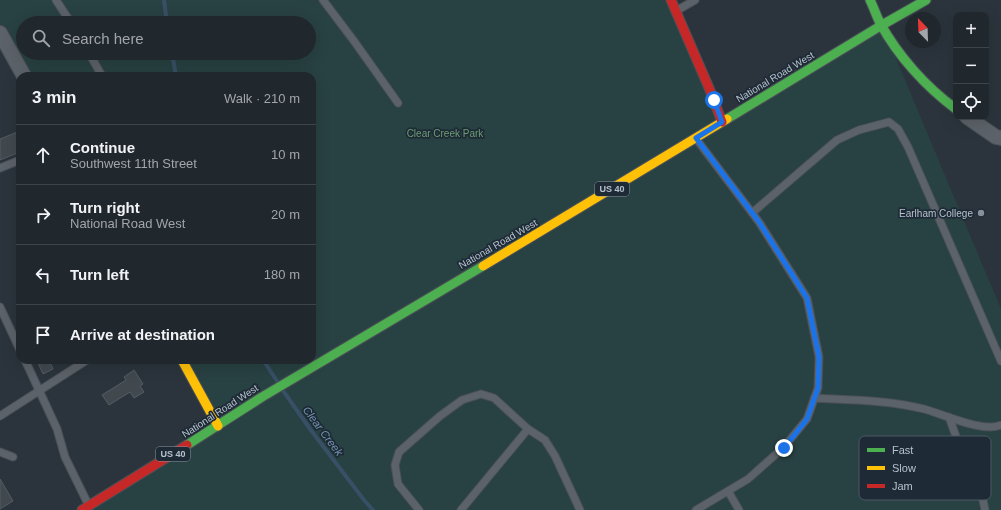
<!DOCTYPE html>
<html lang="en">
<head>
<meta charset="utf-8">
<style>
	body { margin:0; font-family:Arial,sans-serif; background:#2d3339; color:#f1f3f6 }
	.controls { position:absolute; right:12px; top:12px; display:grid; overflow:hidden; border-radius:8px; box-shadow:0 4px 16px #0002 }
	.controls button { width:36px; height:36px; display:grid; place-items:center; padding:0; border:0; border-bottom:1px solid #3d4449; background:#20272d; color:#f1f3f6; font:20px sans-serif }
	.compass { position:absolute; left:905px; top:12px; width:36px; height:36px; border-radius:50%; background:#20272d; box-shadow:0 4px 16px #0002; rotate:337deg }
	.stop { position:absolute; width:12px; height:12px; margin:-9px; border:3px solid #1a73e8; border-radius:50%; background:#fff }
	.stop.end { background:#1a73e8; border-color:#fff; box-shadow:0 1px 4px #0008 }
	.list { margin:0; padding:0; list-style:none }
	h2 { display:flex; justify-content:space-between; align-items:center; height:52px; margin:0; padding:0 16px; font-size:17px }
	h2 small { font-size:13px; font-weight:400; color:#a2a5aa }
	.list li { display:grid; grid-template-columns:26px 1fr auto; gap:12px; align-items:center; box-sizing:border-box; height:60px; padding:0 16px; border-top:1px solid #3d4449 }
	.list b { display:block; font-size:15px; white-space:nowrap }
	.list p { margin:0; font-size:13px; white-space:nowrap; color:#a2a5aa }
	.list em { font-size:13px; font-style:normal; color:#a2a5aa }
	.icon { flex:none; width:22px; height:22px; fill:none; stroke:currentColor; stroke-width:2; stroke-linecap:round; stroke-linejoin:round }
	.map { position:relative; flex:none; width:1001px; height:510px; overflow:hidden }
	.search { position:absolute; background:#20272d; box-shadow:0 4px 16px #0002; left:16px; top:16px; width:300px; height:44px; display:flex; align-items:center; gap:10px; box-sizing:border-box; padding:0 14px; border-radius:22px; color:#a2a5aa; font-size:15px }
	.panel { position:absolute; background:#20272d; box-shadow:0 4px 16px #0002; left:16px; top:72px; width:300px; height:292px; border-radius:12px }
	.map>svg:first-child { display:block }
	.green { fill:#284142; fill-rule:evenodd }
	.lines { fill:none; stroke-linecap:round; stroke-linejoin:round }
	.stream { stroke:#375066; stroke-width:4 }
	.building { fill:#41494f; stroke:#535c63 }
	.lane-casing { stroke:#4a5056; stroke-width:9 }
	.street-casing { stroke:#4a5056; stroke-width:16 }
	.fast-casing { stroke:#4a5056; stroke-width:11 }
	.slow-casing { stroke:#4a5056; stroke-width:11 }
	.jam-casing { stroke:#4a5056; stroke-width:11 }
	.lane { stroke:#5c6269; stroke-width:7 }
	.street { stroke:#5c6269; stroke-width:14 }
	.fast { stroke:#4caf50; stroke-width:9 }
	.slow { stroke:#ffc107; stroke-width:9 }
	.jam { stroke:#c62828; stroke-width:9 }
	.route { stroke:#1a73e8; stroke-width:5 }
	.poi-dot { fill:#85909a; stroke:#1e2b37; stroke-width:1.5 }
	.labels { text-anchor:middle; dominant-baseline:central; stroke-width:3.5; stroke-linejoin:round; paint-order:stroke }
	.shield { fill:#1e2b37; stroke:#88949f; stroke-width:1 }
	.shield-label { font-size:9px; font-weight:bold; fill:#b6c1cc }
	.street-label { font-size:10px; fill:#b6c1cc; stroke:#1e2b37 }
	.park-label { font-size:10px; fill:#6c9e72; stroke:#1e2b37 }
	.poi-label { font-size:10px; fill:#b6c1cc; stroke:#1e2b37; text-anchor:end }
	.water-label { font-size:11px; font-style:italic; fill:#7596b0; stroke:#1e2b37 }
	.key { fill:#1e2b37; stroke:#4c5864; stroke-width:1 }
	.key-label { font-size:11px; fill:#b6c1cc }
</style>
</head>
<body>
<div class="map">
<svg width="1001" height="510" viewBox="0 0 1001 510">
	<rect width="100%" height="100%" fill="#2b343c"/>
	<path class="green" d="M0,0H671L722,122L882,25L1001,309V510H82L218,426L182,360H312V76H24L0,33ZM23,23H309V53H23Z"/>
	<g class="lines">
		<path class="stream" d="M164,0L167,23
			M172,53L176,76
			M263,360L277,381
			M284,392L310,429L364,500L373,510"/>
	</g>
	<path class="building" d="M20,131V152L0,160V139Z
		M44,360H49L53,369L43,374L38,363Z
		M134,370L143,384L140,386L144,392L134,398L130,392L109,405L102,395L126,380L124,377Z
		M0,479L13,501L0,509Z"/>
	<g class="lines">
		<g class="lane-casing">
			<path id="lane" d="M56,0L71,23
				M323,0L354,41L398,103
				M676,11L695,0
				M89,53L102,76
				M0,168L20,160
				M752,213L837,140L859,130L889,122L898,129L908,147L1001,361
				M0,307L20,350
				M25,360L57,429L65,457L88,504
				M814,398C851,400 888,400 924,409C943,414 983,433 1001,425
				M0,416L87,360
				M949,417L963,456L983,500L985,510
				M0,452L13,457
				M728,491L739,510
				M419,510L398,484L395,465L399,452L440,416L462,400L481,394L494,398L528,429L545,440L555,456L580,510
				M461,510L528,429
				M696,510L748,479L783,448L807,419L818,388L819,357L807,298L759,222L697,140"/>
		</g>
		<g class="street-casing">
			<path id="street" d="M0,33L24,76
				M967,117L996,137L1001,138"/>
		</g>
		<g class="fast-casing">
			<path id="fast" d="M870,0C874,8 876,15 880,23C898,56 926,87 956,109
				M727,119L882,25L926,0
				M187,445L262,397L483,266"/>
		</g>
		<g class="slow-casing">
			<path id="slow" d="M483,266L727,119
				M182,360L218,426"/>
		</g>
		<g class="jam-casing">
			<path id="jam" d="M671,0L709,88L722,122
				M82,510L187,445"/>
		</g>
		<use href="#lane" class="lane"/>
		<use href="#street" class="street"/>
		<use href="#fast" class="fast"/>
		<use href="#slow" class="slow"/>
		<use href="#jam" class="jam"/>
	</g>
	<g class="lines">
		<path class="route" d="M714,100L722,122L696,138L759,222L807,298L819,357L818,388L807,419L784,448"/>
	</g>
	<circle class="poi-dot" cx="981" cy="213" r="4"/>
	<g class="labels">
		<g class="shield">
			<rect x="595" y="182" width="34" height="14" rx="3"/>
			<rect x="156" y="447" width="34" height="14" rx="3"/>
		</g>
		<g class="shield-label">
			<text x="612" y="189">US 40</text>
			<text x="173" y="454">US 40</text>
		</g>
		<g class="street-label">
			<text transform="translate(775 77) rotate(-31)">National Road West</text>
			<text transform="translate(498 244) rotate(-30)">National Road West</text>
			<text transform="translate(220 411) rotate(-33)">National Road West</text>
		</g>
		<g class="park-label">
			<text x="445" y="133">Clear Creek Park</text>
		</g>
		<g class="poi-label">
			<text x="973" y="213">Earlham College</text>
		</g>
		<g class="water-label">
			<text transform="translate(323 431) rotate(53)">Clear Creek</text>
		</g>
	</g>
	<rect x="859" y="436" width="132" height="64" rx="6" class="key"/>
	<rect x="867" y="448" width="18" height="4" fill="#4caf50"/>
	<rect x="867" y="466" width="18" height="4" fill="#ffc107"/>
	<rect x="867" y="484" width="18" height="4" fill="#c62828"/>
	<g class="key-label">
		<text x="892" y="454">Fast</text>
		<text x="892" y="472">Slow</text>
		<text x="892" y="490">Jam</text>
	</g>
</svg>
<div class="controls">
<button>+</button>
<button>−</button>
<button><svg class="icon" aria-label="locate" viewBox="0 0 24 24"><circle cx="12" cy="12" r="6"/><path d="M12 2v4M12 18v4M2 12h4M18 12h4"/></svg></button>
</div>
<svg class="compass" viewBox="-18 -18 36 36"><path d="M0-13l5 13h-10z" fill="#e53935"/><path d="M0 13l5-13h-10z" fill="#a2a5aa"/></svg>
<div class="stop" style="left:714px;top:100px"></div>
<div class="stop end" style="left:784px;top:448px"></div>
<div class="search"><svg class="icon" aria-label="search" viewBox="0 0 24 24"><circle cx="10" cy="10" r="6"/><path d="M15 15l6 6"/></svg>Search here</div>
<section class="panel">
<h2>3 min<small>Walk · 210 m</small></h2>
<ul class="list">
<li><svg class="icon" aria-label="ahead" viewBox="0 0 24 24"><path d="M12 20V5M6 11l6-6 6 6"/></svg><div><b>Continue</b><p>Southwest 11th Street</p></div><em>10 m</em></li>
<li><svg class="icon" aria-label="right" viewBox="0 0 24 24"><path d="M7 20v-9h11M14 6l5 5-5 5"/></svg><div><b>Turn right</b><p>National Road West</p></div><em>20 m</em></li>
<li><svg class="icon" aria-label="left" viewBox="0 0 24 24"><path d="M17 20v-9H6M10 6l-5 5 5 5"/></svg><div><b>Turn left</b></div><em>180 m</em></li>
<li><svg class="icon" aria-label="arrive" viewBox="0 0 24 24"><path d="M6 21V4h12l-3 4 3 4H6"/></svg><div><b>Arrive at destination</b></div></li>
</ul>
</section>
</div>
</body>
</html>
